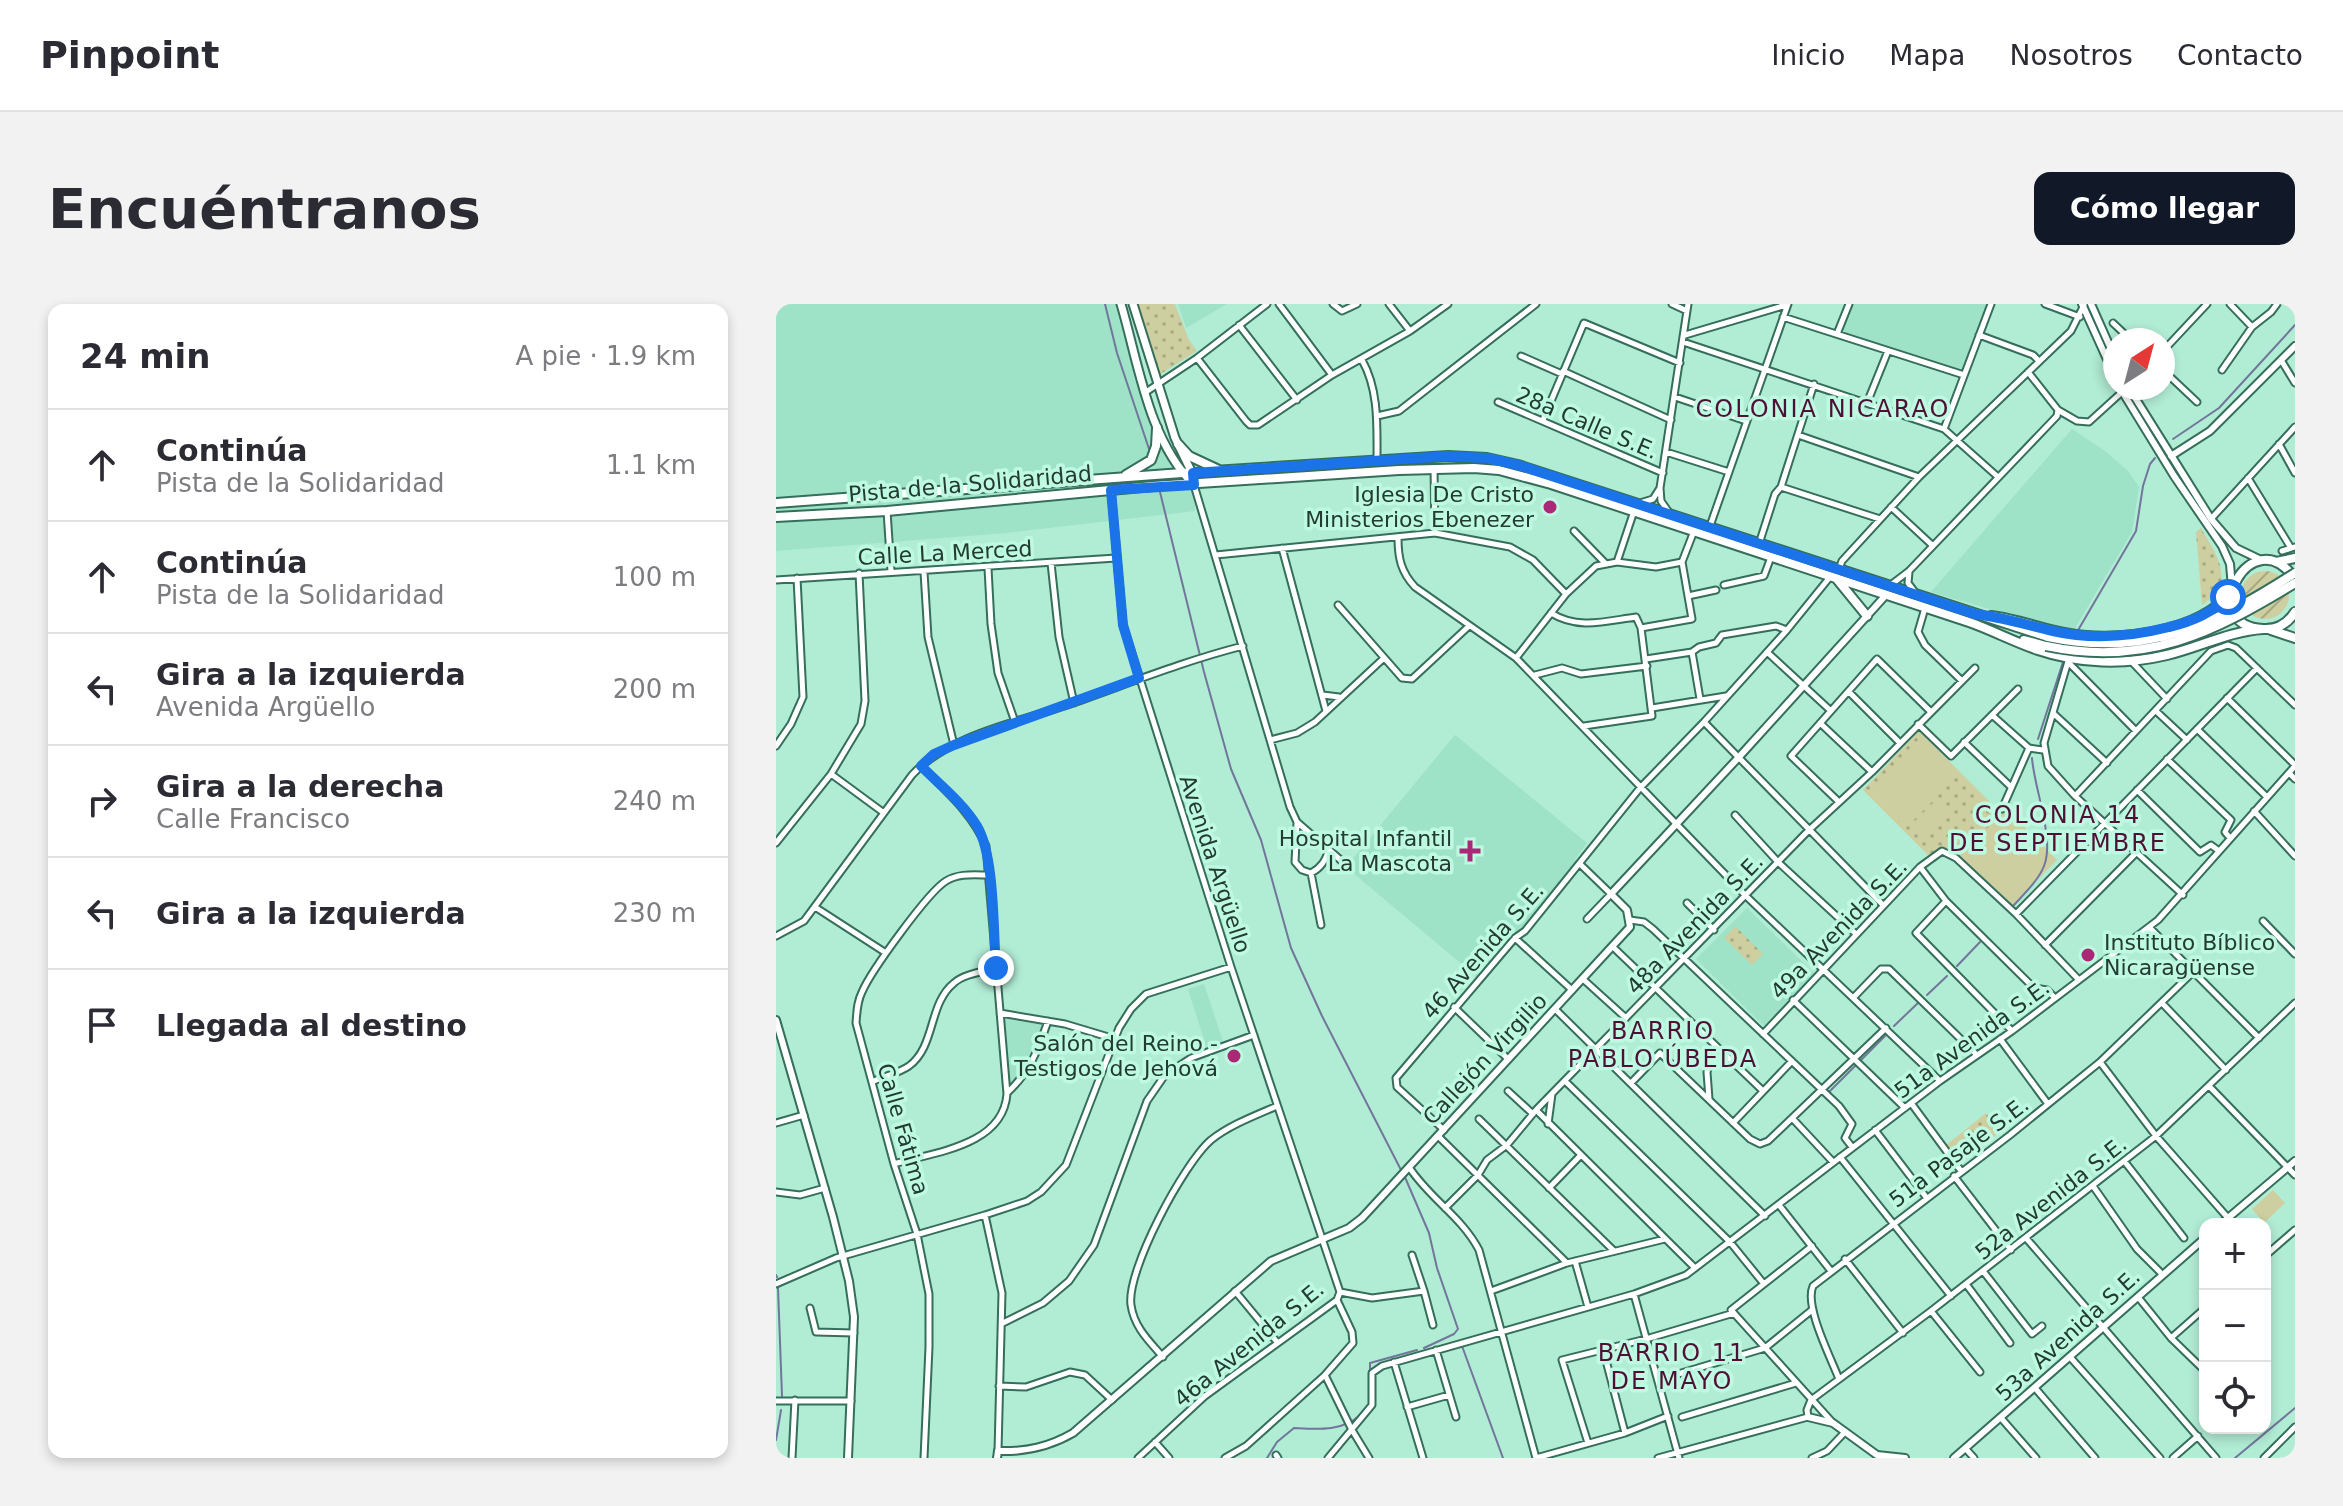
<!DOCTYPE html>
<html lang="es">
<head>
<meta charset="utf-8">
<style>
	body { margin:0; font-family:"DejaVu Sans",sans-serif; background:#f2f2f3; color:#2b2b33 }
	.controls { position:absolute; right:24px; bottom:24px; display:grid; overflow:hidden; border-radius:16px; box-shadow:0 4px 12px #0003 }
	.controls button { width:72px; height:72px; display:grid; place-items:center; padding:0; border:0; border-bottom:2px solid #e1e1e2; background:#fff; color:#2b2b33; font:40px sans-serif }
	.compass { position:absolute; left:1327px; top:24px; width:72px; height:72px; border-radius:50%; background:#fff; box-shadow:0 4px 12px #0003; rotate:36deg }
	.stop { position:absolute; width:24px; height:24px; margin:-18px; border:6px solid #1a73e8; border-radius:50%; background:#fff }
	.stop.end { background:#1a73e8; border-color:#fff; box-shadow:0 2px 8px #0008 }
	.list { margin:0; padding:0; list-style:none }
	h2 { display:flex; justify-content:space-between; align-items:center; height:104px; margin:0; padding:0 32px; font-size:34px }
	h2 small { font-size:26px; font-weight:400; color:#7c7c81 }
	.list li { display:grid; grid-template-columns:52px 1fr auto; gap:24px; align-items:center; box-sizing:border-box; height:112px; padding:0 32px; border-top:2px solid #e1e1e2 }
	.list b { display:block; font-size:30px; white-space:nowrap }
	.list p { margin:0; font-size:26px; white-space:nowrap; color:#7c7c81 }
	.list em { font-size:26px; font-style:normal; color:#7c7c81 }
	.icon { flex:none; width:44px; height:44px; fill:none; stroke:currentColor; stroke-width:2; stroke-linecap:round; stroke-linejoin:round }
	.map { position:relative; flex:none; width:1519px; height:1154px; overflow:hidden; border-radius:16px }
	header { display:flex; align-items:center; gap:48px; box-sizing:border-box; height:112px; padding:0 40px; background:#fff; border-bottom:2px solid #e1e1e2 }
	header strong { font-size:38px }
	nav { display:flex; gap:44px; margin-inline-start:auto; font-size:28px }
	.intro { display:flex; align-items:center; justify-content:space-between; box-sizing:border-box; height:192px; padding:0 48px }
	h1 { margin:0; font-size:56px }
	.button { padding:20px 36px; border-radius:16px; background:#111827; color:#fff; font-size:28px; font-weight:700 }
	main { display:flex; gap:48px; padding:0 48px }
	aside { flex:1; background:#fff; border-radius:16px; box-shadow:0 4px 12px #0003 }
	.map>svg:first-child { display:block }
	.built { fill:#9ee2c8 }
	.grass { fill:url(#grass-dots) }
	.garden { fill:url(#garden-furrows) }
	.pitch { fill:#cecfa0 }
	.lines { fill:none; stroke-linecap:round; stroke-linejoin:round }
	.stream { stroke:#72769a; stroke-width:2 }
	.minor-casing { stroke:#356e5a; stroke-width:9 }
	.tertiary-casing { stroke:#356e5a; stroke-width:10 }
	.secondary-casing { stroke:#356e5a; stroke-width:11 }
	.primary-casing { stroke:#356e5a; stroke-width:12 }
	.minor { stroke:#fff; stroke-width:5 }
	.tertiary { stroke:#fff; stroke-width:6 }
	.secondary { stroke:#fff; stroke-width:7 }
	.primary { stroke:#fff; stroke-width:8 }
	.primary-bridge-casing { stroke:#356e5a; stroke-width:12; stroke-linecap:butt }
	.primary-bridge { stroke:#fff; stroke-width:8 }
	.route { stroke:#1a73e8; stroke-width:10 }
	.poi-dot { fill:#a92977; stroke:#befae2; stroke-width:3 }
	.labels { text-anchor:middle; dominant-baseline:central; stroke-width:7; stroke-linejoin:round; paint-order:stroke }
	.street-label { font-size:22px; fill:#233b32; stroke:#befae2 }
	.poi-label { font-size:22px; fill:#233b32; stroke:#befae2; text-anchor:end }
	.neighbourhood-label { font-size:24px; letter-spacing:2px; fill:#4e1035; stroke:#befae2 }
</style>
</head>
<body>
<header>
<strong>Pinpoint</strong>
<nav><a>Inicio</a><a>Mapa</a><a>Nosotros</a><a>Contacto</a></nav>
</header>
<div class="intro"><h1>Encuéntranos</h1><a class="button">Cómo llegar</a></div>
<main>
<aside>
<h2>24 min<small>A pie · 1.9 km</small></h2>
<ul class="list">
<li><svg class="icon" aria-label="ahead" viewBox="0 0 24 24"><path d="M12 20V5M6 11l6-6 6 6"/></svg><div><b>Continúa</b><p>Pista de la Solidaridad</p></div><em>1.1 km</em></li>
<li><svg class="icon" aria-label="ahead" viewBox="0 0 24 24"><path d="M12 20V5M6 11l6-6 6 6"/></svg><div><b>Continúa</b><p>Pista de la Solidaridad</p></div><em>100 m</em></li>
<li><svg class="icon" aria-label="left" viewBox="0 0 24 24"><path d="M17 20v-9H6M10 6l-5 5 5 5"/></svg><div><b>Gira a la izquierda</b><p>Avenida Argüello</p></div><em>200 m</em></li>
<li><svg class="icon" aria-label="right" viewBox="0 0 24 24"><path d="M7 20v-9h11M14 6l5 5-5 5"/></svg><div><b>Gira a la derecha</b><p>Calle Francisco</p></div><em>240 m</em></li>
<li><svg class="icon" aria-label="left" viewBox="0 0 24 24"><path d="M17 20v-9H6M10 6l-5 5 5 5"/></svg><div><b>Gira a la izquierda</b></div><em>230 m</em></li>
<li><svg class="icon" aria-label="arrive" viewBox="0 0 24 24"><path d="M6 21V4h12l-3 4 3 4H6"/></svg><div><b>Llegada al destino</b></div></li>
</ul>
</aside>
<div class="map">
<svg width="1519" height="1154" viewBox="0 0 1519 1154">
	<defs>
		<pattern id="grass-dots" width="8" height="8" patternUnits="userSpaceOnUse" patternTransform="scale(2)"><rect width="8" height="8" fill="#cecfa0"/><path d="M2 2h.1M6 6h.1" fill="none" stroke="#a7a983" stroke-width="1.8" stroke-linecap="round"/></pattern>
		<pattern id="garden-furrows" width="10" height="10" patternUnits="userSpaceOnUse" patternTransform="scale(2)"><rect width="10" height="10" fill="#cecfa0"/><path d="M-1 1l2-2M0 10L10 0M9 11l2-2" fill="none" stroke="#a7a983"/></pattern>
	</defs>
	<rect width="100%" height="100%" fill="#b1ecd5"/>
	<path class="built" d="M0,0H345L381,124L418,181L419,207L230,229L0,247Z
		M402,0H451L410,24Z
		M1076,0H1210L1185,67L1068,29L1067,25Z
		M1296,125L1329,147L1352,167L1363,183L1356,228L1296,329L1155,288Z
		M679,431L811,539L799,555L802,561L744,631L737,626L700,672L570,563Z
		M971,604L1039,670L988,722L920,655Z
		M428,680L447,738L431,745L412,685Z
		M224,709L272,717L231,790Z"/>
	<path class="grass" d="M359,0H399L413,36L421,47L383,71Z
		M1425,224C1440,250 1462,278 1426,301L1420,228Z
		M1143,427L1224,508L1231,505L1281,556L1232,606L1181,556L1162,548L1152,551L1087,486Z
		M959,622L987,650L976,661L948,634Z
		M1210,809L1225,827L1184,860L1169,842Z"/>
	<path class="garden" d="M1465 291a24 24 0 1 1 48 0a24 24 0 1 1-48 0Z"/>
	<path class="pitch" d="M1145,433L1181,468L1128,522L1092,488Z
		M1158,498L1170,511L1149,531L1137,519Z
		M1229,506L1280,556L1234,603L1183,553Z
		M1497,886L1509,899L1488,919L1476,905Z"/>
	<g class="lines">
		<path class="stream" d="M329,0L341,49L374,148
			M1397,135L1443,104L1519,21
			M384,188L428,368L455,465L485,536L515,644L546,712L625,866
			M1301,328L1360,227L1367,182L1374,160L1379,154
			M1262,435L1287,358
			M1237,602C1248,590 1262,577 1268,562C1279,535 1258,484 1256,454
			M1181,662L1204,638
			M1151,691L1171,672
			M1118,722L1143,698
			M1054,787L1109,732
			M628,871L653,929L661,964L682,1025L678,1030L648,1044
			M0,971L1,973
			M2,984L6,1092
			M686,1042L727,1154
			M594,1077V1059L641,1046
			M0,1136L5,1106
			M491,1154L501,1138L518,1124C539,1125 567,1128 584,1111
			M1459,1154L1519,1104"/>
		<g class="minor-casing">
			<path id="minor" d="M503,0L556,71
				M557,0L566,7L581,0
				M613,0L634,27
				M896,0L911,7
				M1269,0L1304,13
				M1454,0L1476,23
				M1007,13L1188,71
				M1337,19L1355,36
				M463,21L521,96
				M1061,30L1073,0
				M909,31L1010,1
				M1203,31L1257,51L1263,57
				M907,38L1168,125L1222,173
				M1387,47L1431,0
				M745,52L786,70
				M421,54L470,117L474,121H482L556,71L634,27L672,0
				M586,56C603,86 601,122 601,156
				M1505,56L1519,79
				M1387,66L1421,98
				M1446,66L1476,23L1495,8L1501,0
				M787,67L895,116
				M1252,68L1282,106
				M370,88L421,54L491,0
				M899,93L970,117
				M722,98L887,169
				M1091,99L1112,47
				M1282,106L1301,117L1313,118L1346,88
				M601,112L623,107L760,0
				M767,116L808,19L904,59
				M1168,125L1215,0
				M1022,131L1143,173
				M1503,140L1519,169
				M890,148L953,168
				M658,164L659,229
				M1472,174L1515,244
				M418,181L514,503L521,518L568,559
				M1005,183L1104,215
				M335,186L347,321L455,663L564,988L561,996L429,1092L362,1154
				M864,199L877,195L884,184
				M1115,203L1156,241
				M111,207L115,267
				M892,207L885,197L884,184L912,0
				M1435,215L1519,123
				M934,222L1012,0
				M798,227L830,260
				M622,234C622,254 625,268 639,283L740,354L970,592L1164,777
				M983,240L999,190L1005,183L1038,80
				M506,244L550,407
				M1506,247L1519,243
				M440,251L659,229L734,243L757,256L790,290
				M841,258L858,207
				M275,259L283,333L298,399
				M212,264L215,320L222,369L239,418
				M1063,265L1066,257L1143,173L1295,27L1308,1
				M148,268L152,333L178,441
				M1133,268L1132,279L1138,287
				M0,276L340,254
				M1116,280L1133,267L1281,112L1282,106
				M948,281L988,272L995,253
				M912,292L940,286
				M562,301L626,374L636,375L693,322
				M1149,304L1142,328L1149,341L1186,377
				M775,309C802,326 830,317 860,313L865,324
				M916,348L924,395
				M991,348L1055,407
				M740,354L790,290L820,262L841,258L880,263L906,258
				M1293,354L1268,439L1272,462L1299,492L1407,591
				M870,355L916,348L923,343L940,339L946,331L1000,322L1011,326
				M1355,357L1391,395
				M1292,358L1360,427
				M759,371L786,364L805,370L871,362
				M1073,388L1124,439
				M547,391L563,393
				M1451,394L1519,461
				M876,404L950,392
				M1380,407L1411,436
				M1277,409L1331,459
				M1216,411L1253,444L1267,446
				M928,418L1107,601
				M1044,419L1096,468
				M1142,420L1175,452L1242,385
				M808,422L876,412L865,324L916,315L906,258L918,227
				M1421,425L1491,493
				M494,436L521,429L539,418L608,354
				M1188,438L1234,482
				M0,442L15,420L27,393L21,274
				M1391,455L1455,516L1449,528L1454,534
				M1513,469L1519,475
				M55,470L108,509
				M1361,486L1424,548L1435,541L1443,547
				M1299,492L1435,347L1452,341L1460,344L1519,401
				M1063,498L1015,452L1101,355L1155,408
				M1226,505L1253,444
				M1478,507L1519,552
				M959,511L1002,558L1080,630
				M521,519L519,558L526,566L535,569C545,564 549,557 553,546
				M0,539L55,470L85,420L89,397L83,269
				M804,560L835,590L811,615
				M1144,563L1170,597L1258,684L1271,686L1279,694
				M535,569L545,621
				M1170,597L1140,629L1236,727
				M911,599L938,626
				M39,603L110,649
				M1240,610L1481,364
				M854,616L868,618L877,625L1063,802L1076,820L1069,834L1076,843
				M1487,617L1519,650
				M1373,623L1483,734
				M0,632L28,617L136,471C173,430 247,417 297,399C354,379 408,357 467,342
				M739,634L796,686
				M1269,641L1361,548
				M837,643L987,787
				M808,676L850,714
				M1078,693L1105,665H1113L1201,751
				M1017,696L1129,804
				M1386,699L1450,766
				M678,703L732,755
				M780,706L989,912
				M224,709L289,720L339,735
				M987,730L1144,563L1166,547L1180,554L1240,610L1303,676
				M1224,735L1272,800
				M1324,758L1380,832L1452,914
				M98,777C109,772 123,769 133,762C160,742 152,700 178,679C188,670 206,668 220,664
				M789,777L954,938L988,980
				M855,779L884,749L974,835L984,840L992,837L1110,724
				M1433,782L1519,871
				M732,787L757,810
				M231,789C254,768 262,746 272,717
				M933,795L931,768L939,741
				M1135,799L1185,867
				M760,806L919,964
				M1016,814L1057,858
				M703,815L837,946
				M0,819L28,811
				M957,819L1016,757
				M772,820L776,790
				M668,826L621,783L620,774L739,634L749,627L864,484L928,418L1011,326L1054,273
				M1099,826L1150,893
				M662,832L791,959
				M1064,853L1175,992
				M1349,858L1408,934
				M118,860C158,848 227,842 231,790L210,542C196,509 170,487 145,462
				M633,863C653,894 686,913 703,946L760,1154L849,1129L892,1112
				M1178,872L1235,946
				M1317,882L1361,945L1384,968
				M773,884L804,852
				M0,888L24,891L49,884
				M1003,901L1055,967
				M669,904L702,871L711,856L731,841L760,806L1032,527L1096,468L1199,364
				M209,911L226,989L222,1147
				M1250,934L1440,1154
				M1036,942L955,1006L1057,1119
				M636,951L648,987
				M1489,952L1519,926
				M1069,955L1127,1029
				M799,957L812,1003
				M1207,967L1256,1030L1266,1022
				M0,980L60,954L209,911L251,897L265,888L290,861L343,724L355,705L370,690L455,663
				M1190,980L1234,1039
				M459,987L501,1038
				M715,987L791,959L889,935
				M564,988L596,994L648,987L657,1021
				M858,990L903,1154
				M1362,993L1395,1034L1429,1067
				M34,1004L40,1028L78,1029
				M1155,1007L1204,1068
				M227,1019L267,999L293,977L318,941L371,797L389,771L415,754L478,731
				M1395,1034L1429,1004
				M827,1045L849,1129
				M660,1046L680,1113
				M387,1053C373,1037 358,1023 355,1001C350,967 408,859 435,836C454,821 478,812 501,802
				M1294,1053L1384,1154
				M618,1058L647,1154
				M549,1071L576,1126L593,1154
				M1063,1075C1055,1054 1028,1002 1037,982L1234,831L1324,758L1417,668
				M882,1076L989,1044L1036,1006
				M223,1082L250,1083L294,1068L309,1071L336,1096
				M1259,1084L1319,1154
				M1035,1096L1155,1007L1380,832L1519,699
				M0,1097H75
				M631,1103L673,1091
				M906,1113L1020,1079
				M1225,1114L1260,1154
				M379,1138L393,1154
				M812,1139L786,1056L870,1035L958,1009
				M1189,1144L1198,1154
				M500,1151L502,1154
				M16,1154L19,1096
				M148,1154L153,1043V990L141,930L118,860L80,719C81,707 81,698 86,688C95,667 152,588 170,577C183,569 198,571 213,571
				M449,1154L470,1142L549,1071L577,1039L576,1028L561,996
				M552,1154L596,1101V1069L606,1062L858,990L910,971L1164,777L1236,727L1382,616L1519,462
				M882,1154L1032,1113L1031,1106L1035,1096
				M1036,1154L1051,1147L1069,1128
				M1397,1154L1422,1132
				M1488,1154L1519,1123"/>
		</g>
		<g class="tertiary-casing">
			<path id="tertiary" d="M1306,0L1339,73
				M1315,0L1339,54
				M1344,84L1398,172L1446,242L1454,260L1456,284
				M1353,84L1435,215L1460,244L1485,256
				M1395,152L1434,127L1519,42
				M0,716L57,913L73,977L78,1013L72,1154
				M1445,920L1519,857
				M1032,1113L1057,1119L1101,1151L1129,1154
				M221,1154L222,1147C250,1148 273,1143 297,1129L495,957L573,924L586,914L854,623L851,606L835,590L963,453L1110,291
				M1178,1154L1429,934"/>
		</g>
		<g class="secondary-casing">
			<path id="secondary" d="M345,0C363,61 372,135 418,181
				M357,0L399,134L417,171"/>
		</g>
		<g class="primary-casing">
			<path id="primary" d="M402,140L413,152L443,166
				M350,171L375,156L380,142L381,124
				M0,199L406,169L672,152L711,154L742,161L1272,333
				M0,213L111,207L377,182L623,166L698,164L723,166L775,180L1193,318C1216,326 1238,338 1262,346C1303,360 1349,361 1391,351C1424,343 1454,327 1487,325
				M1500,258L1519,254
				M1060,274L1091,312
				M1519,275C1476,213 1418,321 1487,325C1501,326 1512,319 1519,308
				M1215,312C1242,315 1267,326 1294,330C1342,338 1423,329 1455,288
				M1495,326L1519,334
				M1248,336L1270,342"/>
		</g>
		<use href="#minor" class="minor"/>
		<use href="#tertiary" class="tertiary"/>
		<use href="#secondary" class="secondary"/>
		<use href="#primary" class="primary"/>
		<g class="primary-bridge-casing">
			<path id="primary-bridge" d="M1272,333C1371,354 1438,321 1519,269
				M1270,342C1370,363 1437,329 1519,279"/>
		</g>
		<use href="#primary-bridge" class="primary-bridge"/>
	</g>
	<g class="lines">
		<path class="route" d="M220,664C217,627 219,552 201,522C187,499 163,480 145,462L158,450L178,441L363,374L347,321L335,186L418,181L417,169L672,152L711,154L742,161L1199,310C1226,313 1250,321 1277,327C1316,336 1354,333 1393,323C1415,318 1435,310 1452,293"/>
	</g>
	<g class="poi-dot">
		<circle cx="774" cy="203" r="8"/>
		<path d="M690 535h8v8h8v8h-8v8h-8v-8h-8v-8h8z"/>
		<circle cx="1312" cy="651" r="8"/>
		<circle cx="458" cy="752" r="8"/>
	</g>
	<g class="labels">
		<g class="street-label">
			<text transform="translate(811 119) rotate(23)">28a Calle S.E.</text>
			<text transform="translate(194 180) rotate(-5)">Pista de la Solidaridad</text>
			<text transform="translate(169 249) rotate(-3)">Calle La Merced</text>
			<text transform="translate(439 560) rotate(72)">Avenida Argüello</text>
			<text transform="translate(919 620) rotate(-46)">48a Avenida S.E.</text>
			<text transform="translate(1063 625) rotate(-46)">49a Avenida S.E.</text>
			<text transform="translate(707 647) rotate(-49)">46 Avenida S.E.</text>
			<text transform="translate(1196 735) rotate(-36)">51a Avenida S.E.</text>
			<text transform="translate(709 755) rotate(-47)">Callejón Virgilio</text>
			<text transform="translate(127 825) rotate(74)">Calle Fátima</text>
			<text transform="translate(1183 848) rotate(-37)">51a Pasaje S.E.</text>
			<text transform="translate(1275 894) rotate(-38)">52a Avenida S.E.</text>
			<text transform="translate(1292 1031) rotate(-42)">53a Avenida S.E.</text>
			<text transform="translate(473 1040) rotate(-39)">46a Avenida S.E.</text>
		</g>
		<g class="poi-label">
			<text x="758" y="190">Iglesia De Cristo<tspan x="758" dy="25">Ministerios Ebenezer</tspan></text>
			<text x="676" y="534">Hospital Infantil<tspan x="676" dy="25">La Mascota</tspan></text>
			<text x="1328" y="638" text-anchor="start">Instituto Bíblico<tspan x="1328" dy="25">Nicaragüense</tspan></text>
			<text x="442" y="739">Salón del Reino -<tspan x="442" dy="25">Testigos de Jehová</tspan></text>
		</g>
		<g class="neighbourhood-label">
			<text x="1047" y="105">COLONIA NICARAO</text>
			<text x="1282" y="511">COLONIA 14<tspan x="1282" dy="28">DE SEPTIEMBRE</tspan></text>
			<text x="887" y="727">BARRIO<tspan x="887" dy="28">PABLO ÚBEDA</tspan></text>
			<text x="896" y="1049">BARRIO 11<tspan x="896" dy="28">DE MAYO</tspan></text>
		</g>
	</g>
</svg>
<div class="controls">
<button>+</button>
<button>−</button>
<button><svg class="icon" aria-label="locate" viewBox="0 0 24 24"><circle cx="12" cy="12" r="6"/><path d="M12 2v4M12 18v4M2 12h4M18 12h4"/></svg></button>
</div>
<svg class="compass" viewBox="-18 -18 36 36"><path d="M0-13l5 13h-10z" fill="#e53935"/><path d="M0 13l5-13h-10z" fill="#7c7c81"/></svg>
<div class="stop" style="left:1452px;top:293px"></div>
<div class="stop end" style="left:220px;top:664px"></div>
</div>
</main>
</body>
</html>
